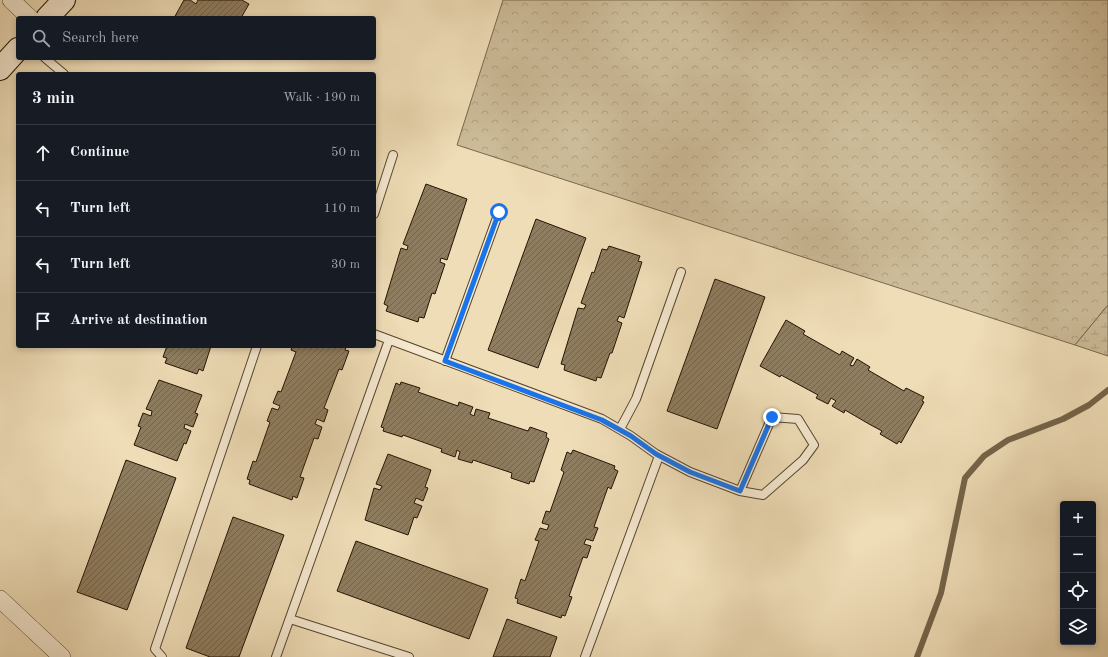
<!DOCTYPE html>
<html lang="en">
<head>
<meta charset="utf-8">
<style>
	body { margin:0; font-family:"Old Standard TT",serif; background:#242831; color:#f1f3f6 }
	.controls { position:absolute; right:12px; bottom:12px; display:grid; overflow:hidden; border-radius:4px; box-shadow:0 2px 6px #0003 }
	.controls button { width:36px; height:36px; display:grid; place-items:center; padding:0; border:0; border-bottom:1px solid #363941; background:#171b24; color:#f1f3f6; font:20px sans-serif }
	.stop { position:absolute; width:12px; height:12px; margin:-9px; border:3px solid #1a73e8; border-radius:50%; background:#fff }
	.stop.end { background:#1a73e8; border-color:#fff; box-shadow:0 1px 4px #0008 }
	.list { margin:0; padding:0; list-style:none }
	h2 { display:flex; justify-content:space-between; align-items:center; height:52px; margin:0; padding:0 16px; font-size:17px }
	h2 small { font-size:13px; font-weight:400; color:#9ea1a6 }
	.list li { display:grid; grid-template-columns:26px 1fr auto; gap:12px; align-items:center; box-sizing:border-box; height:56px; padding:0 16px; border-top:1px solid #363941 }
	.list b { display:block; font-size:15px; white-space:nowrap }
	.list em { font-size:13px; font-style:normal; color:#9ea1a6 }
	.icon { flex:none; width:22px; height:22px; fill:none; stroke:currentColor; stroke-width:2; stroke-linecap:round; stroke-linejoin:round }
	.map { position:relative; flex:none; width:1108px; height:657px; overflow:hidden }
	.search { position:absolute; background:#171b24; box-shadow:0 2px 6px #0003; left:16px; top:16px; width:360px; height:44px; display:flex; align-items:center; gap:10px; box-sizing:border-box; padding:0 14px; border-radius:4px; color:#9ea1a6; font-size:15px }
	.panel { position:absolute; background:#171b24; box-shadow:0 2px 6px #0003; left:16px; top:72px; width:360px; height:276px; border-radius:4px }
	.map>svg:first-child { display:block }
	.forest { fill:url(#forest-crowns); stroke:#78684d }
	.wetland { fill:url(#wetland-marsh); stroke:#78684d }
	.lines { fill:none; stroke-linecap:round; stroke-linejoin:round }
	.stream { stroke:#746449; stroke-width:6 }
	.building { fill:url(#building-hatch); stroke:#241402 }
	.lane-casing { stroke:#57462f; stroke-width:10 }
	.street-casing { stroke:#57462f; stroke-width:18 }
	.secondary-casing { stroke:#241402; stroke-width:24 }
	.lane { stroke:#f5e9d0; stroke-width:8 }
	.street { stroke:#f5e9d0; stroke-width:17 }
	.secondary { stroke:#f5e9d0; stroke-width:22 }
	.route { stroke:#1a73e8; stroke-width:5 }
</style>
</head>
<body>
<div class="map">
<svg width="1108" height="657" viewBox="0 0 1108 657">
	<defs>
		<pattern id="forest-crowns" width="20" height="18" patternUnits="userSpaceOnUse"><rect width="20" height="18" fill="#ccbb98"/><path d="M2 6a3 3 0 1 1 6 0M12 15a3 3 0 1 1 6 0" fill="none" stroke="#afa081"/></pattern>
		<pattern id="wetland-marsh" width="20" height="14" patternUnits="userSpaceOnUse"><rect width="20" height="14" fill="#ccbb98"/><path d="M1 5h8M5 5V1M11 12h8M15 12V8" fill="none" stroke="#afa081"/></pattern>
		<pattern id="building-hatch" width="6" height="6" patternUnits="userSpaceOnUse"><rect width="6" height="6" fill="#8e7d60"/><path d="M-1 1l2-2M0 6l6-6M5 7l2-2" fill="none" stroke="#74654d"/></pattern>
	</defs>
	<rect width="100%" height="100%" fill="#efddb7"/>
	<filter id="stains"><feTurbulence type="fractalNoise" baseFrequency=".005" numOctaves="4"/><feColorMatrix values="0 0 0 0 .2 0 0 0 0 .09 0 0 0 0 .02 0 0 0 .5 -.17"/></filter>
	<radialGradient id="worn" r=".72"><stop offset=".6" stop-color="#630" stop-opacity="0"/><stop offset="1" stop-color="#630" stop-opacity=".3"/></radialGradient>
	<path class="forest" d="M503,0H1108V305L1075,345L457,145Z"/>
	<path class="wetland" d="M1108,305V356L1075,345Z"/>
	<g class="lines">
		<path class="stream" d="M917,657L941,593L965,478L984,456L1008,440L1063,419L1089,405L1108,390"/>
	</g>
	<path class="building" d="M184,0H190L196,4L198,0H242L249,4L241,18H174Z
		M426,184L467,199L447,260L441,258L440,262L445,264L435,294L432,293L424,318L419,317L418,322L386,311L388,306L384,304L401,248L407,250L408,246L403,244Z
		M536,219L586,238L538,368L488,350Z
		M609,246L640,256L638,261L642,262L624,318L619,316L617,321L622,323L612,353H610L601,378L597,377L596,381L564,370L565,365L561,364L578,308L584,309L586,305L581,303L592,272L594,273L602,249L607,250Z
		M715,279L765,297L717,429L667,411Z
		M786,320L805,331L803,334L840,355L842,351L854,358L850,365L853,366L857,359L870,367L868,370L904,391L906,388L924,397L922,401L924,402L901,443L899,441L897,444L880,434L882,431L869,424L845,410L844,413L832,406L836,401L831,398L828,404L816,398L818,395L781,375L780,377L760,366Z
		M167,346H214H211L203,371L199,369L197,374L165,363L167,358L163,357Z
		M292,346H344L346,347L345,350L349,351L342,370L339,369L324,408L328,410L324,422L317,419L315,424L322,427L318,439L314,438L300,477L304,478L297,498L293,496L292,500L249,484L250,480L247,479L253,461L256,462L270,422L267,421L272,408L278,410L280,406L273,403L278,391L281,392L296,352L291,350Z
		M159,380L202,395L195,413L198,414L193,427L185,424L184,428L191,431L186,444L184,443L177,461L134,445L141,427L138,426L143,413L151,416L152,411L146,409Z
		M401,382L420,388L418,392L458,406L459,402L473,407L470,414L474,416L476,409L490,413L488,418L528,431L530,427L547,433L546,437L549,439L534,482L530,481L529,484L511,478L512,473L473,460L472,463L458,459L460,452L457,450L455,457L441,452L442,449L403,435L402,437L383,431L384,428L381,427L396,383L400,385Z
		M573,450L615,466L614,469L618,471L611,489L608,487L594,527L598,528L593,541L586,539L584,544L591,546L587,558L583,557L569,596L572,597L565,616L562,615L561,618L517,603L518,599L515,598L521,579L525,581L539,541L535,540L540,528L547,530L549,525L542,523L546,511L550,512L564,472L561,470L567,452L571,454Z
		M388,454L431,470L425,487L428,488L423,501L416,498L414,503L422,506L417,518L414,517L408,535L365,520L374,488L380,490L382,486L376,484Z
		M126,460L176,478L127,610L77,592Z
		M233,517L284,535L239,657H210L186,648Z
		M356,541L488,589L469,639L337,591Z
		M507,619L557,637L550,657H493Z"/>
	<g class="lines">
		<g class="lane-casing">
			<path id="lane" d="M45,58L64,74
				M374,214L393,155
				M374,334L602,419L631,436L656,454L690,472L740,491L763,495L803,460L814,445L798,419L772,417L740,491
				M445,361L499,212
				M620,429L636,399L681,272
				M290,619L409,657
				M162,657L155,649L257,346
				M276,657L389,340
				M585,657L659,456"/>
		</g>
		<g class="street-casing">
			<path id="street" d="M11,0L30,18
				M0,599L62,657"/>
		</g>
		<g class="secondary-casing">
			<path id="secondary" d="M47,18L64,0
				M0,69L18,49"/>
		</g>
		<use href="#lane" class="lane"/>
		<use href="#street" class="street"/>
		<use href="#secondary" class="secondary"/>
	</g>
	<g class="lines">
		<path class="route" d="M499,212L445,361L602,420L631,436L656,454L690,472L740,491L772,417"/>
	</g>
	<rect width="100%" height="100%" filter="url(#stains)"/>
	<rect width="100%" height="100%" fill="url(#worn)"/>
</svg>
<div class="controls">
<button>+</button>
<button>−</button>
<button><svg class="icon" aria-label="locate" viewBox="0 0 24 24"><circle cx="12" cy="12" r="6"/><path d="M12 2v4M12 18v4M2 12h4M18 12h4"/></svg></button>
<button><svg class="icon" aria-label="layers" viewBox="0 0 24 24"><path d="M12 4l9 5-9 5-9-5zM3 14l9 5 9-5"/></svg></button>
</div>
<div class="stop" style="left:499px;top:212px"></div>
<div class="stop end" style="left:772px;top:417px"></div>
<div class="search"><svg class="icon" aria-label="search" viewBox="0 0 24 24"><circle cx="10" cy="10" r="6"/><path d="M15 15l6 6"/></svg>Search here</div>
<section class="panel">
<h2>3 min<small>Walk · 190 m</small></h2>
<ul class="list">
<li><svg class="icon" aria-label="ahead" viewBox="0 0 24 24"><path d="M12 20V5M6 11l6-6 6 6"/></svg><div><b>Continue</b></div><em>50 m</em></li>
<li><svg class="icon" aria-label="left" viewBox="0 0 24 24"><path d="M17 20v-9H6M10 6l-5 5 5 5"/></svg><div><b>Turn left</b></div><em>110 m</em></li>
<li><svg class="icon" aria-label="left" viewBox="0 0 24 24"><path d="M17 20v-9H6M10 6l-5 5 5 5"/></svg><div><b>Turn left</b></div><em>30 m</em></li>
<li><svg class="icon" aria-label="arrive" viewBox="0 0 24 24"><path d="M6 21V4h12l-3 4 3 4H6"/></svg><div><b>Arrive at destination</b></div></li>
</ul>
</section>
</div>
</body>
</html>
